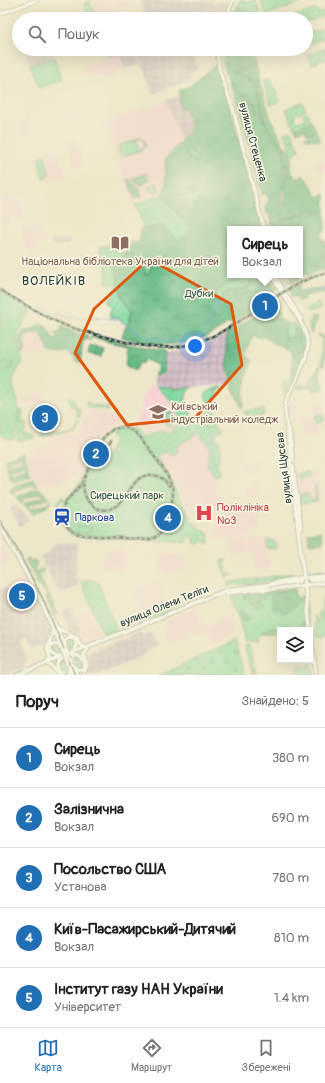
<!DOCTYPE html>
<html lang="uk">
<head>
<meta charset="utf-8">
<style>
	body { margin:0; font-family:Pangolin,sans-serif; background:#f2f2f2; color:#202124 }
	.controls { position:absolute; right:12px; bottom:12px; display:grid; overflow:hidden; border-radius:0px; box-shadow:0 4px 16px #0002 }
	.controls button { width:36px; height:36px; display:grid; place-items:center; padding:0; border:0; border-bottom:1px solid #e0e0e0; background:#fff; color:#202124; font:20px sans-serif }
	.you { position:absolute; left:195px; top:346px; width:14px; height:14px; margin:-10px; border:3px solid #fff; border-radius:50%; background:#1a73e8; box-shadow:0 0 0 6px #1a73e833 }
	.badge { display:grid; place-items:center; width:26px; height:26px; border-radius:50%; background:#1f6fb2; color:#fff; font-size:13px; font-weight:700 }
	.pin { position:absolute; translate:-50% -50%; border:2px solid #fff; box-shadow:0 1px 4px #0006 }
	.popup { position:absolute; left:227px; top:226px; width:76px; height:52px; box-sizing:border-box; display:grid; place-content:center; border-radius:0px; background:#fff; filter:drop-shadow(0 1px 3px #0005); font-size:13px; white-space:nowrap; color:#757577 }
	.popup b { font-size:15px; color:#202124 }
	.popup::after { content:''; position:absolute; left:50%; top:100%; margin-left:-8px; border:8px solid transparent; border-top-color:#fff }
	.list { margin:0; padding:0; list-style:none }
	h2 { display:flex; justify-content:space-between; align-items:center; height:52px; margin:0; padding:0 16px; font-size:17px }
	h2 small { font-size:13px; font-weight:400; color:#757577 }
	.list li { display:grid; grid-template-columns:26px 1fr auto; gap:12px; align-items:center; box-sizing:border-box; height:60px; padding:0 16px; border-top:1px solid #e0e0e0 }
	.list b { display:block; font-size:15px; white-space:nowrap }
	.list p { margin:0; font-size:13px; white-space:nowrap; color:#757577 }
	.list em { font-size:13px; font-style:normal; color:#757577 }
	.icon { flex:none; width:22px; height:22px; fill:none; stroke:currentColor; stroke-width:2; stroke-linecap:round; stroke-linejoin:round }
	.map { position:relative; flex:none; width:325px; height:675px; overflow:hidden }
	.search { position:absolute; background:#fff; box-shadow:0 4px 16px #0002; left:12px; right:12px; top:12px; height:44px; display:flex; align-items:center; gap:10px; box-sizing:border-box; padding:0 14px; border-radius:22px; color:#757577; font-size:15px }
	.sheet { height:352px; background:#fff }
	nav { display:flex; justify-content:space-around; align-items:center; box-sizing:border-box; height:56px; border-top:1px solid #e0e0e0; background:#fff; font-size:11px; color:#757577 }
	nav a { display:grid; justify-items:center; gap:2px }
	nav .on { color:#1f6fb2 }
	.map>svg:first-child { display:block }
	.built { fill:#f7cfd4 }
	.industrial { fill:url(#industrial-grid) }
	.railway { fill:#d2bdc8 }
	.grass { fill:url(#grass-dots); stroke:#508c6a }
	.forest { fill:url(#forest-crowns); stroke:#447c5d; fill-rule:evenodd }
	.wetland { fill:url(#wetland-marsh); stroke:#508c6a }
	.cemetery { fill:url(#cemetery-stones); stroke:#508c6a }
	.garden { fill:url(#garden-furrows); stroke:#508c6a }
	.pitch { fill:#80daa0; stroke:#508c6a; fill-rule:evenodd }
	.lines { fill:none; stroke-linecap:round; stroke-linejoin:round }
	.stream { stroke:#6e9fd8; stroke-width:1 }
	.secondary-casing { stroke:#86927e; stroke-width:5 }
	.primary-casing { stroke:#86927e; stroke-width:5.5 }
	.secondary { stroke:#fff; stroke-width:3.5 }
	.primary { stroke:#fff; stroke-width:4 }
	.tram { stroke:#1f3d34; stroke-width:1 }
	.rail-casing { stroke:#1f3d34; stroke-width:2.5 }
	.rail { stroke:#fcf5e5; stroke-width:1; stroke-dasharray:3; stroke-linecap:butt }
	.secondary-bridge-casing { stroke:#86927e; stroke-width:5; stroke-linecap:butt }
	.secondary-bridge { stroke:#fff; stroke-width:3.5 }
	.marked { fill:none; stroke:#de580e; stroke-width:3; stroke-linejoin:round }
	.labels { text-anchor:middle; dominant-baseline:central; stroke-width:3; stroke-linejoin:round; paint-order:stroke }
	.street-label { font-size:11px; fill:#1f3d34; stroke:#fcf5e5 }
	.education-label { font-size:11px; fill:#785e54; stroke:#fcf5e5 }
	.park-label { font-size:11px; fill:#325c4a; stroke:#fcf5e5 }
	.health-label { font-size:11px; fill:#be3a42; stroke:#fcf5e5; text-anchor:start }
	.transit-label { font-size:11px; fill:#164399; stroke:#fcf5e5; text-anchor:start }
	.quarter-label { font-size:13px; letter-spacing:1px; fill:#1f3d34; stroke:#fcf5e5 }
</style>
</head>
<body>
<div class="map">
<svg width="325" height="675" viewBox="0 0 325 675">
	<defs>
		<pattern id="industrial-grid" width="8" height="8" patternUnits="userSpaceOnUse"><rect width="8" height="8" fill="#d2bdc8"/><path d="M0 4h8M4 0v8" fill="none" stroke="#b4a3ac"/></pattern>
		<pattern id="grass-dots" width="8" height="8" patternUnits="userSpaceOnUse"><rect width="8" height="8" fill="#80daa0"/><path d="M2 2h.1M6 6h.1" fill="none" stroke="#6ebc8a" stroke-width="1.8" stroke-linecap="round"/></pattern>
		<pattern id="forest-crowns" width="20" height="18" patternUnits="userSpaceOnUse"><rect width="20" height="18" fill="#68ba86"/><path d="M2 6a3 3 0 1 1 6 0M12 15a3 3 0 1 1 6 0" fill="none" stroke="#55986e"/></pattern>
		<pattern id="wetland-marsh" width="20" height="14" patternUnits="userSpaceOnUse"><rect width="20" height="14" fill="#80daa0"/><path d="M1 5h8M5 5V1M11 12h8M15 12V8" fill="none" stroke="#6ebc8a"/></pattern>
		<pattern id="cemetery-stones" width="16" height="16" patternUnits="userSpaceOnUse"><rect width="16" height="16" fill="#80daa0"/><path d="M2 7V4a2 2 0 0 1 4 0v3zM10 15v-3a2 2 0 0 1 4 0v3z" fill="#6ebc8a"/></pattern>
		<pattern id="garden-furrows" width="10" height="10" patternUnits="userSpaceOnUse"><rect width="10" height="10" fill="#80daa0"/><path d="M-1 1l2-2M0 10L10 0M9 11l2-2" fill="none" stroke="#6ebc8a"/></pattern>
	</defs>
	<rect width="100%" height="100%" fill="#fcf5e5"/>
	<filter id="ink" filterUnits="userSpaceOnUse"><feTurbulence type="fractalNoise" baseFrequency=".025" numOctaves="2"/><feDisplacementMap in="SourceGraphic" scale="8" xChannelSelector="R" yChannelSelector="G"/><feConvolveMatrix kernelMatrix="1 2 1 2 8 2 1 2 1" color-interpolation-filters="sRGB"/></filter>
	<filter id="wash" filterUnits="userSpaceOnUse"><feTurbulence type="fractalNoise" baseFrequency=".012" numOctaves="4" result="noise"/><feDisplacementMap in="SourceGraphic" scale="16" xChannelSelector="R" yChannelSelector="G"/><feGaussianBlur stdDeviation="0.9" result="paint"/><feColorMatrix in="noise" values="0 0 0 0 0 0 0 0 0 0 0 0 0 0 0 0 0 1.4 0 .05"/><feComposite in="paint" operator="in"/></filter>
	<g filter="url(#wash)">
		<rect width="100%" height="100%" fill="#ede7c9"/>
		<path class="built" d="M92,0H110L116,16H114L115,19H91L97,15Z
			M114,0H134L135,4L116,11L113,1Z
			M120,54L126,70L113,75V77L102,81L100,74L87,78L83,67L109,57Z
			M166,100L181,140L165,160L166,184L163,192L133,203L104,123L148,107H150L152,106Z
			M28,116L33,131L22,135L18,124L24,122L26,117Z
			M75,140L85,165L75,169L70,156L73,155L68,142Z
			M56,148L65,174L50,181L45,179L42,180L40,174L37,157L44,154V152Z
			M320,158L325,159V173L314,166Z
			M1,195L25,203L21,220L12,216L8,225L0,223L1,219H0V199Z
			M28,225L32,227H38L42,237L44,236L46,242L40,244L33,254L25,247L22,233V226Z
			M40,333L45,343L47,353L28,357L27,352L25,350L24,339L28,334Z
			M155,386L174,405L178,415V422L169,431L162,430L144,435L142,432L144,430L141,427L139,429L133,422L138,420L142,401L148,387Z
			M43,393L45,401L22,407L21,398Z
			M292,399H295L297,415L290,416L288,406L290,401Z
			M322,403L323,406L324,412L315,413L313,404Z
			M90,410L109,415L119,420L116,424L101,435L94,446V448L81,479L76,475L67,480L51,485H50L48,482L39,486L36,483L26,452L49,445V437L72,433L76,431L86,413Z
			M315,415L318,434L317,435L308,437V435L301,437L300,424H298L297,417Z
			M199,433L209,446L210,451L207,466L215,476L214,489L216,495L222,498L213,510L211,508L196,517L158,456L177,446Z
			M251,459L257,460L256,474L242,471L241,470L242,463L247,464L251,462Z
			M317,470L322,501L300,504L296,473Z
			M248,482L262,483L261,493H257L256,497H244Z
			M225,504L249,511H260V531L252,532L248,539L215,540L216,526L219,518Z
			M271,539L278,540L280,542L281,546L279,548L268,550L267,553L271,566L255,571L252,555H251L248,540Z
			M246,540L249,553L232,555L228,542Z
			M0,545L9,561L1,567L0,566Z
			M111,550L124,551L126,555V567L122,569L101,568L102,555H105Z
			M160,554L186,556L187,567L168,574L159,573Z
			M24,576L29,585H28L31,589L34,595L35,600H37L41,609L20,618L6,587Z
			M159,580L165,595L164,596L165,599L163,600L165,604L142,614L134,590Z
			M195,608L204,628L214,623L215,620L228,615L234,634L211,645L205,631L180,641L178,637L172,640L171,639L168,640L163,630L168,627L166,622L167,621V619Z
			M89,611L100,638L84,644L82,643L77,633L81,632L74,617Z"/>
		<path class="industrial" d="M140,0H213L212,3L215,4L217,1L227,4L222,19H146Z
			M25,49H64L65,50L52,55V57L30,65Z
			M119,49H136L141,64L130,68H125L120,54L107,57L106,55L119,50Z
			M137,49H213L194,56L198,68L190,75L191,77L189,80L153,94Z
			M179,96L180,104V108L184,107L189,118L191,129L181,140L166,100Z
			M51,240H70V243L66,245H51Z
			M226,334L228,341L226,348L228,377L231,384L177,389L153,384L155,377L165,374V353L184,349L201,345Z
			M15,505L29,519L20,527L10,509Z
			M56,542L77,544L75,576L79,585L59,594L40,557L49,551Z
			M6,587L20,618L40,609L42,615L43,614L51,632L46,644L31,650L26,639L20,641L28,660L25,662L26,665V667L6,675H0V590Z
			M71,609L81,632L76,634L71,633L62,613Z
			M140,631L143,636L151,633L156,646L147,650V652L136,660V659L97,675H87L90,666L87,656V653L121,639L123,641L124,640L129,638L130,636Z"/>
		<path class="railway" d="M325,271V275L305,281L288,290L286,288L305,278Z"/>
		<path class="grass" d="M90,0L89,2L96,15L89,18L84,4L86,2Z
			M240,0H243L245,3L255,0L262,17L257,19H248L247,11H243L241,8H237Z
			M260,0H309L266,15Z
			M316,9L317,10L318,13L325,11V16L306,23V19H287Z
			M322,29H323L325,34V38L306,45V34Z
			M323,49H325V60L323,61L322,59L319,60V62L311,65L307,55L313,53L314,55L317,54L316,52Z
			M54,57L62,80L39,88L30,65Z
			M302,102L306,110L299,114L298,113L294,116L296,122H298L305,119L303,114L307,112L311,121L294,128L286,109Z
			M188,148H191V152L199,160L198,161L196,162L191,160L186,155Z
			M191,192L195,196L197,193H199L201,198L197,204L194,202L189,207C185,205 178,203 178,197L179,195L185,196L187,193Z
			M111,243L113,245L114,247L116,248L119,253L127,252L124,258L116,263L117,264H119L122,273L117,276L122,297L132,311L129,323L127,325L117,318L111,317L110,314L113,306L109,302L108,299L114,297V293L115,289L112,283H106C108,270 104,261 100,249L101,246H108Z
			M146,263H151V268L149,270L150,272L146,275L142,266Z
			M0,292L32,311C25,320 16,332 17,344C18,349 21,354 22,359C22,366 13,374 13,382C12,389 17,395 18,402C19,414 16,427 14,439L11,440L0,435Z
			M318,303L321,309L309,313L305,309Z
			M287,323L291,324L298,323C301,328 304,332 305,337C309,355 296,373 289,388L287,392L284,393L282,382L290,381L301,344L299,340V333L295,327L293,336L288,338H285L284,335Z
			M156,386L177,389L192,387L187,393L185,399L191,407V419H193L191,422C196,424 200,423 205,424L207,422V413L209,408L205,394L213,389L222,387V389L218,391L217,398H214C214,410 215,419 223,428L222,431L220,430L217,432L215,439L219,440L220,454L217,466L219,470L218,475L215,476L207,466C211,447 211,449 199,433L177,446L176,453L173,455H169L167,451L157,456L174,487L176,494L194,523L201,529L208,533L209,544H207L202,539L201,544L194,543L195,539L193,537L191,536L187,540V543L71,535C61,521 58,517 65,501L62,499L59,504L57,503L61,496L66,499C76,489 85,479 88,464C106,462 109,452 116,438L110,435C123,424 120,430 134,429L142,437L162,430L169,432C172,429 177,426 178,423C184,409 164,394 156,386Z
			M69,397H72L81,413L80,417L77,416L78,414L74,406L71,407Z
			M86,402H89L88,404L107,408L108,406H109L108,411L87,407Z
			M264,409L263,416L246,415L244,411Z
			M20,410H23L22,422L26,423L25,433L29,435H34V438L18,441L17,440Z
			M323,414L324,420L320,421V423H316L315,415Z
			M77,418L79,420L73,429L40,437L39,435L72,428Z
			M316,485L317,497V502L300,504L299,495L308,494L310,500L313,501L315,500V487Z
			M227,559V560L224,561L228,575L231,574L232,576L226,578L221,561Z
			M308,571H325V574L309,575Z
			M292,573L293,577L276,580L275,576Z
			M274,576L276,580L257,584L256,579Z
			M255,579L256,584C246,585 238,584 229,586L228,583L238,581V583V581Z
			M87,580L94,581L98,582L117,631L105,637L104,636L81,582Z
			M295,588V591L297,592L295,596L298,598L301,595H302L305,602L308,630H280V633H263V635L257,637L259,642L245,643L237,611L234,607L232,596Z
			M325,595V636L317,637L316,636L314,616V615L316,621L319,620L317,612L322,610V599Z
			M165,605L167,609L171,608L173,611L146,621L143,614Z
			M69,638L74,640L75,646L72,650L70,651L66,641Z
			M53,645H55L59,647L62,654L58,656L53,653L51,649Z
			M246,646H249L257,674L255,671L253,672L254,675H253L245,649Z
			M310,655L314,675H297L296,668H298L299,667L310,666L309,660H310Z
			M76,656C80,659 84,662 83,667L80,669L76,667L72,658Z
			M64,661L68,670L67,673L64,674C57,672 58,663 64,661Z"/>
		<path class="forest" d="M239,7L243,11L246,9L247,12L248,19H231C233,15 234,9 239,7Z
			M226,49H249L255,64L235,72H233L224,61L233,72L255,82L265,123C261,117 258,110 254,104C251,98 244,96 239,92C229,81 217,63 226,49Z
			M215,65L231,110L262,229H230V275H269L270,278L266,281H263L262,282L268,283L271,281L276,289L272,294V295L264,302L263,300L258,303L259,305L231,323L225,324L223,326H225C205,341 177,347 153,344C143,343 132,340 122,337L125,328L129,323L132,311L122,297L115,267L116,263L124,258L132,242L137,243L140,240L141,229L143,228L161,225L191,229L172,208L163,194V192L166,184L165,160L191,129L189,118L184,107L180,109V104L179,96L180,90L191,85ZM191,148L192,150L190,153L194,155L196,158L197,157L198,160V161L196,162L195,159L191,160L189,159L190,156H187L186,155L187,153L186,152L188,149ZM191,192L193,194L192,196L193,197L196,193H199L201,198L197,204L194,202L189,207L184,205L188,202V200L186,199L179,201L178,197L179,195L185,196L187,193ZM146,263L147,264L151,263C153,267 151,267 149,270L150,272L146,275L145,274L146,272L144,271V270L143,266L146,265ZM260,285L257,290L240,295L238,290H245L248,287Z
			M254,66H255L259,80C251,83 243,76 236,73Z
			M229,80L239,93L253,103L259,115L282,149L285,161L286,174L279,229H273L270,214L268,215L265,206L269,201L267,193L262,195L251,153V149L236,98Z
			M259,81L271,119L285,147L282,148L272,132L266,124L256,82Z
			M312,122L316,130L307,134L305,129L297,132L295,129Z
			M316,131L321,141L304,138Z
			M287,146L292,158L291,170L296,179L303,175L310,183L317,197L325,194V212L308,210L295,216L281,219L286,195V183L288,174L286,161L283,149Z
			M146,173L149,180L144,182L145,184L139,186L132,179Z
			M127,179H129L138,188L141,197L135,199Z
			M307,212L325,213V231H322L321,240H325V269L317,271L308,275L305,274C300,279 292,284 285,284L284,282L290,281L291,275H300V229H281L282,220L295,217Z
			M297,285L300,286L297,292L310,289L325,288V292L307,295L303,297L304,300L299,301L296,297H291L290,289Z
			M268,307H272L279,313V318L287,324L284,335L285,338H288L293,336L295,326C297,329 299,332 299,335C300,340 299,342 303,346L296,368L290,381L293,369L291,352L278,344H274L270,340L264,336L261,338L252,335L245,355L252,361C245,376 243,389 243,405L242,408C238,400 234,392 232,384C227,371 226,355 226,341L227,340L226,334Z
			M315,317L317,318L311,334C309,328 308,325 310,318Z
			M44,324L47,327L48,331L51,333L52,337L57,339V338L56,337L58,335L55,333L62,330L61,328L62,327L60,326L81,334L87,335L88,339L83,341L80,363L74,361V359L67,352L59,354L48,352V348L40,333L28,334L23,338L26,351L24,354H22L19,343L20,336L22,335L24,330L27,331L32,329H35L36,326L38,325H41Z
			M319,334L325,337L324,350V366L321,365L322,338L318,336Z
			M92,335L128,344L165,351L164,373L159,374L155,376L158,365L145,359V363L140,362L135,371L126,366L128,346L103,341V340L92,337L90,341L91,336Z
			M90,345L103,348L101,356L88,354Z
			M321,366L320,369L321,383L322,385L324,386V389L313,391L312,388L308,387L300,389L297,388L299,383C300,384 303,385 305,385C310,385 316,372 318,367Z
			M24,452L25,456L5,462L4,459Z
			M25,457L28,464L12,470H7L6,463H8L9,465L23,460L22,458Z
			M28,466L31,475L14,481L13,479L10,478L8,472H11L12,474L25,469V467Z
			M33,479L35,484L37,486H34L33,484L14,491L15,495H14L10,491L13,486Z
			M39,488L45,494L43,495L42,493L23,499V501L22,503L16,497L35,489Z
			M47,495L50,498L26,507L23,504Z
			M50,500H51L52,502L48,506L33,514L27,508L30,507L31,509L50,503Z
			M321,531L323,543L309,544L308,533Z
			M28,558L30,561L33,560L36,561V567L34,569L36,572L43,568V573L39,575L48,595H47L42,588H40L25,559Z
			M294,589V595L301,600L286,613L281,614L279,608L275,610L272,609L271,599L272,592Z
			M269,592V595H267L264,598L258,601L260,604H262V606L256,609L248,602L250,597L248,596L245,599L243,597C248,591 261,592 269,592Z
			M49,595L58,614L54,615L45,597Z
			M241,608L251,618V619L241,621L240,617Z
			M307,620L309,630H280V633H262L271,627H278L282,625L289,624L293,628L296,629L303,621Z"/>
		<path class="wetland" d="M243,278H246L250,280L251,284L236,291L245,290L253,285L258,284L260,285L257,290L237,295L236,293V291L233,292L231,290L224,292L220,300H216V295L220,290L230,283L237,282Z"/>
		<path class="cemetery" d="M234,641L245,675H158L162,674Z"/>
		<path class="garden" d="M265,80L270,81L275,89L279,101L271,105L263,81Z
			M291,130L294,138L288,143L284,133Z
			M294,138L299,150L293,155L289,144Z"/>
		<path class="pitch" d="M140,138C144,139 149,143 144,148C142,150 128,155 125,155C122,156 121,155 119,153V147L121,145ZM139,139L143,140L145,144L143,148L139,149L136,140Z
			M41,156H44L46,158L49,174L46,178L43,177L42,175L39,159Z
			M157,183L160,191L154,193L153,190L150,191L148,186Z
			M163,194L172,208L191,229L179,241L161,225L144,228L135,205Z
			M13,361L14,367L1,370L0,363Z
			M167,412L174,413L172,426L165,425Z
			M308,472L311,475L310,478L300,479L298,478L297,475L299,473Z
			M78,526L91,527L90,533L78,532Z
			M267,540H273V543H276V548L268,549Z"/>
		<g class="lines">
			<path class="stream" d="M189,104L193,111L211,122L217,131L220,138L225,142H235L238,146L241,153
				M239,186C242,188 243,189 247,189L248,188
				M292,295L325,290
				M41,308C58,313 76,322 94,317
				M214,313L216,307L220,304H224L223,297L227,296V294L228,293C233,293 232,296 237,291H246L249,289H251L253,287L255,288V285H259L266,289L275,290
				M96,317L117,319L140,333
				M143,334L147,337L159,340
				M160,340L175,342L201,337L208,327L213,315
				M208,422L211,425L212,430V438L214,455L212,465"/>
		</g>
	</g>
	<g filter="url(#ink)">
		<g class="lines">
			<g class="secondary-casing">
				<path id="secondary" d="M0,14L37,0
					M226,19L233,0
					M217,49L219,69L233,109L264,229
					M272,275C281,298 313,327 307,352C304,366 294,384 288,397L285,404V409L295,505L316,675
					M275,275L281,287L301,319
					M289,428L293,460
					M293,466L301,529
					M0,526L38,595L63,651
					M273,583L301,578L325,576
					M263,590L325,583
					M48,614L53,619L66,650
					M57,627C62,632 75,634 78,639C79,641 79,643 80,645L86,647
					M65,645V641L67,638L70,637C78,639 77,648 72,653
					M60,657C54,657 51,654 50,649L51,645C54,642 58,644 60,647
					M67,662L73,675
					M46,663L50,658L47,648L52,635V628
					M48,664L53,667L58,675
					M72,664C75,668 77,671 83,669L85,666C84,658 80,655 73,655
					M73,667L77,675
					M61,675C56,669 56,664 62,659
					M67,675L69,673V669
					M83,675L87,665L84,654L88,649"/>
			</g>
			<g class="primary-casing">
				<path id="primary" d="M310,580L325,579
					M227,593L266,588
					M17,675L227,590L300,581"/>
			</g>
			<use href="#secondary" class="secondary"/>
			<use href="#primary" class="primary"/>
			<path class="tram" d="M0,520L16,547L41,595L75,675"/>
			<g class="rail-casing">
				<path id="rail" d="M0,290C21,302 42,316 64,325C80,331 97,335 114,339C125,342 135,345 146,346C175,351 203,343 228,328C260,309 289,283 325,273
					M122,427C128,428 132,429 136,433C142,438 145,445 150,450C158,463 173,478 173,494C170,512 169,535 148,540L83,535C68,533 56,518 65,503C70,495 77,491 82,483L103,438L113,429Z
					M92,463L96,459L105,453L111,441
					M84,481C80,500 98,518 116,506C130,497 132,474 152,475C159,475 165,480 169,486"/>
			</g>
			<use href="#rail" class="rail"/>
			<g class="secondary-bridge-casing">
				<path id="secondary-bridge" d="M66,650L71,661
					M63,651L67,662"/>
			</g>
			<use href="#secondary-bridge" class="secondary-bridge"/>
		</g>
	</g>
	<path d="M0 0H325V675H0ZM149,259L231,304L242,365L195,418L127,425L75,353L94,309Z" fill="#ede7c9" fill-opacity=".55" fill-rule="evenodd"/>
	<path class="marked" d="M149,259L231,304L242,365L195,418L127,425L75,353L94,309Z"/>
	<defs>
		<g id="library-bare" transform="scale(1.38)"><path d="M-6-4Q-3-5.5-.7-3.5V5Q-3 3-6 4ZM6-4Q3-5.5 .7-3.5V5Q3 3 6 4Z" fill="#8d6e63" stroke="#fcf5e5" stroke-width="2.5" paint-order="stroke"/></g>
		<g id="university-bare" transform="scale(1.38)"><path d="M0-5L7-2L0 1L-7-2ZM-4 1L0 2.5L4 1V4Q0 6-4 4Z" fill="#8d6e63" stroke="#fcf5e5" stroke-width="2.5" paint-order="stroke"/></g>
		<g id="hospital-bare" transform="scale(1.38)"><path d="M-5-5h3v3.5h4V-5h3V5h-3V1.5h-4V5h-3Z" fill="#e0444e" stroke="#fcf5e5" stroke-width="2.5" paint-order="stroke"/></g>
		<g id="station-bare" transform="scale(1.38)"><path d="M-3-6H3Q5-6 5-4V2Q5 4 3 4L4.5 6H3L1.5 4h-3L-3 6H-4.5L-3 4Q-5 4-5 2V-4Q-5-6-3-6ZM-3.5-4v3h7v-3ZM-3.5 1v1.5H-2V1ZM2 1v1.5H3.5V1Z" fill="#1a4fb4" stroke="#fcf5e5" stroke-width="2.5" paint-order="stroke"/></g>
	</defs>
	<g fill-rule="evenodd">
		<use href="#library-bare" x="120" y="243"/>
		<use href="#university-bare" x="158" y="412"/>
		<use href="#hospital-bare" x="204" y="513"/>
		<use href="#station-bare" x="62" y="517"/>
	</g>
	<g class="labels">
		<g class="street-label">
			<text transform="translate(253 142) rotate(75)">вулиця Стеценка</text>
			<text transform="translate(284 468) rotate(-97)">вулиця Щусєва</text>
			<text transform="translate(164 606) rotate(-22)">вулиця Олени Теліги</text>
		</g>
		<g class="education-label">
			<text x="120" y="261">Національна бібліотека України для дітей</text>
			<text x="171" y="406" text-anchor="start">Київський<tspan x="171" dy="13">індустріальний коледж</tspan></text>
		</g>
		<g class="park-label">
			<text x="199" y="293">Дубки</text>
			<text x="127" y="495">Сирецький парк</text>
		</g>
		<g class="health-label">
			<text x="217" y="507">Поліклініка<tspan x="217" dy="13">№3</tspan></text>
		</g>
		<g class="transit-label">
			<text x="75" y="517">Паркова</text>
		</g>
		<g class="quarter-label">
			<text x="54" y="281">ВОЛЕЙКІВ</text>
		</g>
	</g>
</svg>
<div class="controls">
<button><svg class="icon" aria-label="layers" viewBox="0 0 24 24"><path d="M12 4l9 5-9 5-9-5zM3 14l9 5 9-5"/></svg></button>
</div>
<div class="you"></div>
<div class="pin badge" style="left:265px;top:306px">1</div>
<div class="popup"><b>Сирець</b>Вокзал</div>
<div class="pin badge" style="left:96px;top:454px">2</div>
<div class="pin badge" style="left:45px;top:418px">3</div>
<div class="pin badge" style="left:168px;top:518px">4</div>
<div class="pin badge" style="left:22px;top:596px">5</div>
<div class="search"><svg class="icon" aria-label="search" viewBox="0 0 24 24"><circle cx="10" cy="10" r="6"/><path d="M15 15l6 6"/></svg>Пошук</div>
</div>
<section class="sheet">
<h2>Поруч<small>Знайдено: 5</small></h2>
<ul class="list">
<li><span class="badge">1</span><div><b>Сирець</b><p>Вокзал</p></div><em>380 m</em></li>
<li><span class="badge">2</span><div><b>Залізнична</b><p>Вокзал</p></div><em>690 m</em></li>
<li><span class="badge">3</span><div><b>Посольство США</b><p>Установа</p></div><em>780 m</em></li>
<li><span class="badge">4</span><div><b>Київ-Пасажирський-Дитячий</b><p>Вокзал</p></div><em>810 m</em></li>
<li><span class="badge">5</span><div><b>Інститут газу НАН України</b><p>Університет</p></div><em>1.4 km</em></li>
</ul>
</section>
<nav>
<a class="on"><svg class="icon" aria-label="map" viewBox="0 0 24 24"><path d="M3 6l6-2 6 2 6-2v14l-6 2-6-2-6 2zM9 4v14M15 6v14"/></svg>Карта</a>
<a><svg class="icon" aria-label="directions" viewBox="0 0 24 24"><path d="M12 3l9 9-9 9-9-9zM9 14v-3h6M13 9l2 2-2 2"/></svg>Маршрут</a>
<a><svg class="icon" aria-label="saved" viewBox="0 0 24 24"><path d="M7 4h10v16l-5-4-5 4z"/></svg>Збережені</a>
</nav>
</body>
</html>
